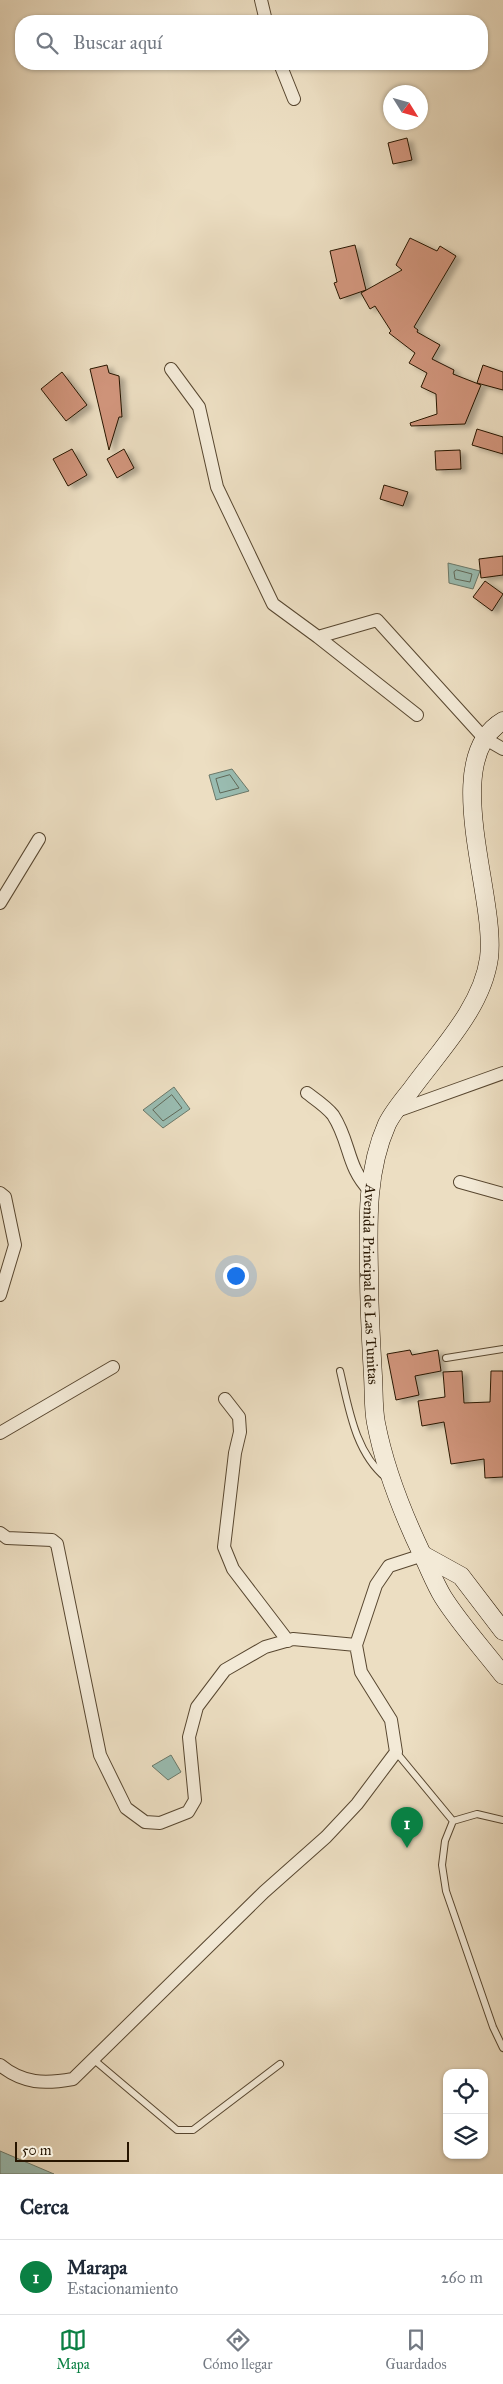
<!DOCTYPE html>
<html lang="es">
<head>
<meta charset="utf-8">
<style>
	body { margin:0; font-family:"IM FELL Great Primer",serif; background:#f2f2f3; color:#1f2937 }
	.controls { position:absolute; right:15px; bottom:15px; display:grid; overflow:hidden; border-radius:10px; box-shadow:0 1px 4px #0004 }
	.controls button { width:45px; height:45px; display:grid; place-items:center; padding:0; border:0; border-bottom:1px solid #e0e1e3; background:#fff; color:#1f2937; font:25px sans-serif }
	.compass { position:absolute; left:383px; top:85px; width:45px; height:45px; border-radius:50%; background:#fff; box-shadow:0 1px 4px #0004; rotate:127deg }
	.scale { position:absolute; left:15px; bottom:12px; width:114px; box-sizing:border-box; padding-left:5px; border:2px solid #271500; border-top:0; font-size:14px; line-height:18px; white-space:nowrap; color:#271500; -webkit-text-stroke:4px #f3ead7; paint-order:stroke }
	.you { position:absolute; left:235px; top:1275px; width:18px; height:18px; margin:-12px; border:4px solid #fff; border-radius:50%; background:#1a73e8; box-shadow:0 0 0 8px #1a73e833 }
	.badge { display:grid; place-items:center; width:32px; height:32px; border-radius:50%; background:#0b8043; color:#fff; font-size:16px; font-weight:700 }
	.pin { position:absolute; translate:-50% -41px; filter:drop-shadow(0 1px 2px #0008) }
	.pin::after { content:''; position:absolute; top:26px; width:18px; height:15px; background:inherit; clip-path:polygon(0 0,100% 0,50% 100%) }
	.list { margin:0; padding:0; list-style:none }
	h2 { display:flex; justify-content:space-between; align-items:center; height:65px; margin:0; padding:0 20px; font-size:21px }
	h2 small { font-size:16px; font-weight:400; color:#747a83 }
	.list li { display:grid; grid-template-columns:32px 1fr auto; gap:15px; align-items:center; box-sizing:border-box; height:75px; padding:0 20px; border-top:1px solid #e0e1e3 }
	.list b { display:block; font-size:19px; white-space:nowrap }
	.list p { margin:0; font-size:16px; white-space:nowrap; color:#747a83 }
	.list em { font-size:16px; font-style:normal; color:#747a83 }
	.icon { flex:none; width:28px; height:28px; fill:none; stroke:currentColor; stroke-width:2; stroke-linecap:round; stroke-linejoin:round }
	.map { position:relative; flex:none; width:503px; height:2174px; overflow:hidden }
	.search { position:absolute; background:#fff; box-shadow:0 1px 4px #0004; left:15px; right:15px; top:15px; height:55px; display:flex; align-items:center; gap:12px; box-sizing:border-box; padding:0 18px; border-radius:20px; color:#747a83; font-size:19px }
	.sheet { height:140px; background:#fff }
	nav { display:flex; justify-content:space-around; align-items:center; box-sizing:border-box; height:70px; border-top:1px solid #e0e1e3; background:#fff; font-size:14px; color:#747a83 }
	nav a { display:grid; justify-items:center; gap:2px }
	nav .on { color:#0b8043 }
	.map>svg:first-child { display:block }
	.water { fill:#99bcb1; stroke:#6b796a }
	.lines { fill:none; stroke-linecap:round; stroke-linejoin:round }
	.shore { stroke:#606858; stroke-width:1 }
	.building { fill:#d1957c; stroke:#271500; filter:url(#shadow) }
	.service-casing { stroke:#584730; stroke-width:8 }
	.minor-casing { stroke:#584730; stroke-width:14 }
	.secondary-casing { stroke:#271500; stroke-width:19 }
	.service { stroke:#f3ead7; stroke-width:6 }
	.minor { stroke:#f3ead7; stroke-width:12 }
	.secondary { stroke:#f3ead7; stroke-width:18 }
	.labels { text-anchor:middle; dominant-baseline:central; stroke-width:4; stroke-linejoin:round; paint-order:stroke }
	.street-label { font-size:15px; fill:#271500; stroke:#f3ead7 }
</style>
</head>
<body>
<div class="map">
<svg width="503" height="2174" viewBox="0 0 503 2174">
	<defs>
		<filter id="shadow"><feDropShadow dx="5.5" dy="3" stdDeviation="2.5" flood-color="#0004"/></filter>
	</defs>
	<rect width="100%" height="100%" fill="#ecdec2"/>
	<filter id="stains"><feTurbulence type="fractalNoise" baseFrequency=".004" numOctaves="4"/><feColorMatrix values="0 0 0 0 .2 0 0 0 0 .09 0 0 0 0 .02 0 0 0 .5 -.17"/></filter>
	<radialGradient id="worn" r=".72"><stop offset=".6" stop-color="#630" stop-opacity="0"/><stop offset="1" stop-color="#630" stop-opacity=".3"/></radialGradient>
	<path class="water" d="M448,563L480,571L473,589L449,583Z
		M232,769L249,791L216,800L209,775Z
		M174,1087L190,1109L163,1128L143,1110Z
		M171,1755L181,1772L168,1780L152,1766Z
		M0,2151L54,2174H0Z"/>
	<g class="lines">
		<path class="shore" d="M457,570L472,574L470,582L455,579L454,572Z
			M230,775L239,788L220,793L216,779Z
			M172,1095L182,1108L163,1121L153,1110Z"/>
	</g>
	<path class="building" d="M407,138L412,160L393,164L388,143Z
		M410,238L437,251L440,246L456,256L414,327L418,330L417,332L440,345L432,359L454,370L453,374L481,385L465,424L411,426L410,423L437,414L436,394L421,387L427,373L409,363L415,353L389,333L391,331L375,306L370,309L361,293L402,270L396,265Z
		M355,245L366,290L340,299L334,283L337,282L330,251Z
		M107,365L109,373L119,376L122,417H119L109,450L90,369Z
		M483,365L503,372V390L477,383Z
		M62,372L87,405L66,421L41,389Z
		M477,429L503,437V454L472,445Z
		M72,449L87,475L68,486L53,459Z
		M124,449L134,468L117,478L107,459Z
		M460,450L461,469L436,470L435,451Z
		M384,485L408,492L403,506L380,499Z
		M503,556V575L481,578L479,559Z
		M485,581L503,594L492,611L473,597Z
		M410,1350L412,1355L438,1350L441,1371L415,1376L419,1395L396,1400L387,1354Z
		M462,1371L464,1403L490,1402L491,1371H503V1477L485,1478L484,1459L451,1464L444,1422L422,1426L418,1401L445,1397L443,1372Z"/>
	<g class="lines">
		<g class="service-casing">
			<path id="service" d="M446,1358L503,1349
				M340,1371C349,1409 355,1452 386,1478
				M396,1752L453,1821
				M453,1821L445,1841L442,1865L446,1891L493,2027L503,2048
				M453,1821L477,1814L503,1820
				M93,2059L177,2130H193L280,2064"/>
		</g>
		<g class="minor-casing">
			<path id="minor" d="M261,0L266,21
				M280,64L294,99
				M171,369L199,407L217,487L273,604L318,637L377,620L484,738L503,749
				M318,637L417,715
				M0,903L39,839
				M307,1093C315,1099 327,1107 333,1115C351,1143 346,1166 370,1191
				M394,1112L503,1073
				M460,1182L503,1194
				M0,1193L5,1197L15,1245L0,1295
				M225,1399L239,1417L240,1432L235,1453L224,1547L233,1569L288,1641
				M0,1433L113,1367
				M0,1533L7,1538L52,1540L57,1544L100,1755L126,1808L145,1822L160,1823L188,1812L195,1800L189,1737L197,1707L225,1670L265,1647L293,1639L356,1645
				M0,2065C23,2084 45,2084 73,2079L264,1892L326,1837L357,1804L396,1752L391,1720L361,1672L356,1645L376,1585L389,1566L423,1555"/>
		</g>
		<g class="secondary-casing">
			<g id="secondary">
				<path id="s1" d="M503,721C438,759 497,896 489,958C482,1008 440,1050 411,1090C402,1101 393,1112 387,1124C366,1171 368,1223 369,1272C369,1307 371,1342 373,1376C374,1391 373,1408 376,1423C385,1470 402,1512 422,1554C429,1568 435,1584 443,1597C460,1624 483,1649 503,1675"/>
				<path d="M423,1555L461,1576L503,1631"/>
			</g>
		</g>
		<use href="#service" class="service"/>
		<use href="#minor" class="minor"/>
		<use href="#secondary" class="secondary"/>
	</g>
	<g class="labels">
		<g class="street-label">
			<text stroke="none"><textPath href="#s1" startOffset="608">Avenida Principal de Las Tunitas</textPath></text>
		</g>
	</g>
	<rect width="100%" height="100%" filter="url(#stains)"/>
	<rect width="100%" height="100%" fill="url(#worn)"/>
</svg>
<div class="controls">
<button><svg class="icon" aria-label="locate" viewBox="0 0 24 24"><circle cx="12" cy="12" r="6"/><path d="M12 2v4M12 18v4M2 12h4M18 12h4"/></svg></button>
<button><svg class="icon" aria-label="layers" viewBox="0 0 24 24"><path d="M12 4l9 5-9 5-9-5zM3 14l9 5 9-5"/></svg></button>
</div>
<svg class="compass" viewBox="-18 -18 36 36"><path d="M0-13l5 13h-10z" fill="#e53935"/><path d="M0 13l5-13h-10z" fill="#747a83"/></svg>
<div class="scale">50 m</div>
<div class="you"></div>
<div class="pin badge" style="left:407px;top:1848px">1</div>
<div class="search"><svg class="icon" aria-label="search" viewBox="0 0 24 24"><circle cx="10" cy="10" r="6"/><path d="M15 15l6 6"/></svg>Buscar aquí</div>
</div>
<section class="sheet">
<h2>Cerca<small></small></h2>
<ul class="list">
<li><span class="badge">1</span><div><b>Marapa</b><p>Estacionamiento</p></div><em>260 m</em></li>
</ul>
</section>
<nav>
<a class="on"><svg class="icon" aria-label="map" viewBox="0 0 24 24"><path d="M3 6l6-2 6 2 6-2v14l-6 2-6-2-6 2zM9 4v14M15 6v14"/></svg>Mapa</a>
<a><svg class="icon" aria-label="directions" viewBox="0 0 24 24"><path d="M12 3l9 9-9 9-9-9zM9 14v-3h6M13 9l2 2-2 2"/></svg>Cómo llegar</a>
<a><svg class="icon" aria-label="saved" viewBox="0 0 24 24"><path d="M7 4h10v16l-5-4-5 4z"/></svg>Guardados</a>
</nav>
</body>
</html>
